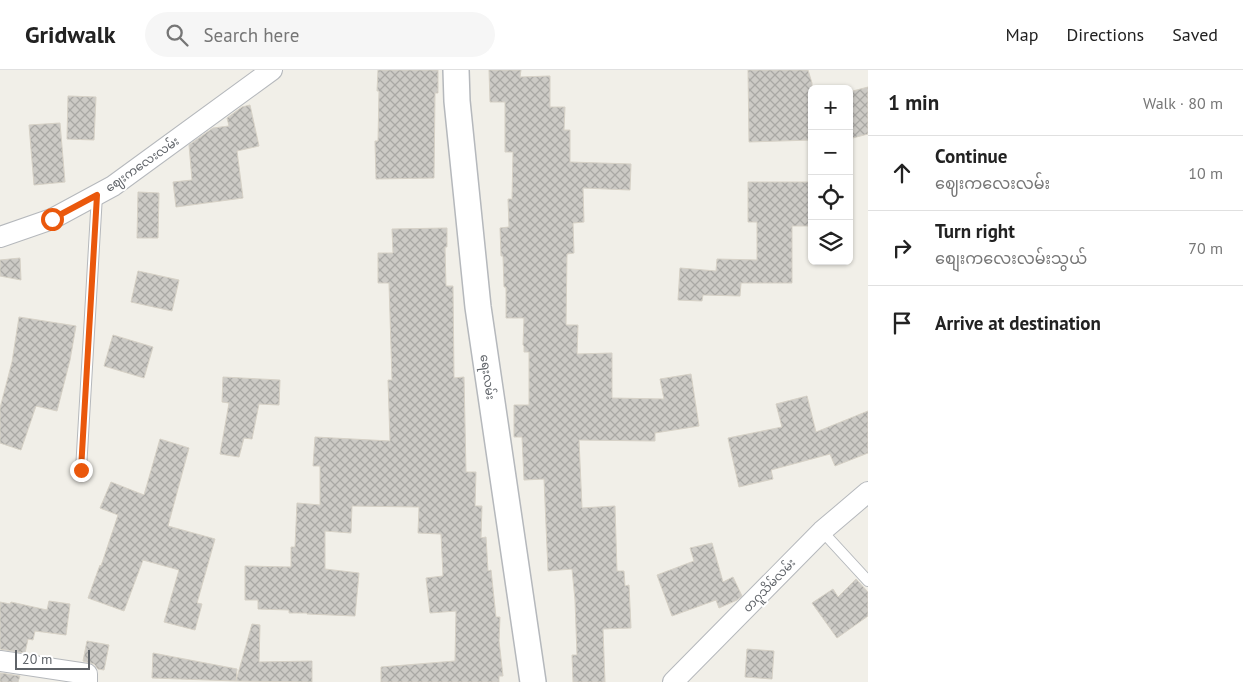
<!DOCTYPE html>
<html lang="en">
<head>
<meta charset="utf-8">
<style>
	body { margin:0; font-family:"PT Sans","Noto Sans Myanmar",sans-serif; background:#f6f6f6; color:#222 }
	.controls { position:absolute; right:15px; top:15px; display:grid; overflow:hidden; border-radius:8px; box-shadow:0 1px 4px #0004 }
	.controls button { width:45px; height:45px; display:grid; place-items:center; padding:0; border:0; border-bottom:1px solid #e0e0e0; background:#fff; color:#222; font:25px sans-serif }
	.scale { position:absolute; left:15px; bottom:12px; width:75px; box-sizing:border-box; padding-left:5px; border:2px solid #5f6368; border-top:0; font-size:14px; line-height:18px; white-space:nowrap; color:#5f6368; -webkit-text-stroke:4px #fff; paint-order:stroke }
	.stop { position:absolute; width:15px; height:15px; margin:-11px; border:4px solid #ea580c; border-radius:50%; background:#fff }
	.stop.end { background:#ea580c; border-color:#fff; box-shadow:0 1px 5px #0008 }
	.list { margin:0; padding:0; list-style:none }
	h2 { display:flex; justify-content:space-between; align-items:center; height:65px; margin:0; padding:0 20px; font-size:21px }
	h2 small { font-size:16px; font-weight:400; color:#767676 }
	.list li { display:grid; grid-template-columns:32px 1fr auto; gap:15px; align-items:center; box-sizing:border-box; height:75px; padding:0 20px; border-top:1px solid #e0e0e0 }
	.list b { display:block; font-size:19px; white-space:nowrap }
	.list p { margin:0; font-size:16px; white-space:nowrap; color:#767676 }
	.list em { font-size:16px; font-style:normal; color:#767676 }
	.icon { flex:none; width:28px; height:28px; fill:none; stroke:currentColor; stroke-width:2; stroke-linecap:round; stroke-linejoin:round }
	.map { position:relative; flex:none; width:868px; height:612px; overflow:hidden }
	header { display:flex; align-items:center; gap:30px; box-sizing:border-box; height:70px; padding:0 25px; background:#fff; border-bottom:1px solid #e0e0e0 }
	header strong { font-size:24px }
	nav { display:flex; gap:28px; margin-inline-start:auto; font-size:18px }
	.search { width:350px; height:45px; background:#f6f6f6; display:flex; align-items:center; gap:12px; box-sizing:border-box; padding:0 18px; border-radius:28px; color:#767676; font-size:19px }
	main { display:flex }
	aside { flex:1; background:#fff }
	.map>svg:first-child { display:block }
	.building { fill:url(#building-cross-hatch); stroke:#d6d1c6 }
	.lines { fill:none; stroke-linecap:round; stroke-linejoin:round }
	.service-casing { stroke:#b5b8bc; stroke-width:12 }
	.minor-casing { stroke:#b5b8bc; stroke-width:22 }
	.tertiary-casing { stroke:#b5b8bc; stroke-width:28 }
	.service { stroke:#fff; stroke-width:10 }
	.minor { stroke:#fff; stroke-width:20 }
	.tertiary { stroke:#fff; stroke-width:25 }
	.route { stroke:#ea580c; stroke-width:6 }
	.labels { text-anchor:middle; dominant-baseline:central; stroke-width:4; stroke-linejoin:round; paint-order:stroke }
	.street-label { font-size:12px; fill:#5f6368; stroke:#fff }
</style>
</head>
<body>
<header>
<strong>Gridwalk</strong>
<div class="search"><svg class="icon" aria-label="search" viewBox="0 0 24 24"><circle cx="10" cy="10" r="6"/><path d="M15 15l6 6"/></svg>Search here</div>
<nav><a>Map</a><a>Directions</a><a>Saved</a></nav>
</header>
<main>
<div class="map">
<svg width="868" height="612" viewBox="0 0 868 612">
	<defs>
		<pattern id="building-cross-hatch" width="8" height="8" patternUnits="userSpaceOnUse" patternTransform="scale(1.25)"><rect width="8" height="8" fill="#cccac5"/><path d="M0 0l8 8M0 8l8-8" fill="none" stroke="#a9a8a4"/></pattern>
	</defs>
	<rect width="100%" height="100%" fill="#f1efe8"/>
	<path class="building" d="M378,0H438V23H435L434,108L376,109L375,71H378L379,21H377Z
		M489,0H521L520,7L550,6V37H565L564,60H570V92L631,94L630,120L583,118L584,152L573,153L574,183L567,184L566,255H578L577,284L612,283V328L664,329L660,309L691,304L699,356L655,363V371L579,370L582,438L615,436L617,501H624L625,516L629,515L631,558L603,559L605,612H573L572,585H577L575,530L572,499L548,501L544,409L524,410L522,367H514V335H529V282H524V276L523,275L524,248H506V217H504L503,186H501L500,158L509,157L508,129H512L513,82H505V32H490Z
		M748,0H808L812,13V70L749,72Z
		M868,17V64L849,69V22Z
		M68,26L96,27L94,70L67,69Z
		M250,35L259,76L237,81L243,128L176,137L173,112L192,110L189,75L213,58L229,56L227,48L242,37Z
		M60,53L65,112L34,115L29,55Z
		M748,112H812V156H792V213H741L740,226L703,225L702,231L678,230L680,198L716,201L717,189L757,190V152H748Z
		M138,122L159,123L158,168H137Z
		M447,158V177H445L446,216H453L454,308L464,307L466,402H476L475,436H482L481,468L486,467L488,501L491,500L496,547H500L499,571L503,606H499V612H381V597L455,591L456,541L430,543L426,508L443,506L441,464L418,463L419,437L352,436L351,463L325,461V499L359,503L355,546L307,544V543H289V540L258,539V530H245V496L291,497V477H295L297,433L320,435V396H313L315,367L390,371L388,310H392L389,213H378V183H393L392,159Z
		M20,188L21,210L0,206V190Z
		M138,201L179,210L172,241L131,232Z
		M19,247L76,256L70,290L57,341L36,336L21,380L0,373V338L12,292Z
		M113,265L153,277L144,308L104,296Z
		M223,307L280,310L279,335L259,334L252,369L244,368L239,387L220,384L229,333L222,332Z
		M807,326L816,362L868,341V383L835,396L830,384L771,400L773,409L739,417L728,368L782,357L776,334Z
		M160,369L189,378L168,456L215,469L197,533L202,534L195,560L164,552L179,500L143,490L124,541L88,528L100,495L101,496L118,445L100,438L111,412L144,425Z
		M712,473L723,512L733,507L742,526L737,530L719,538L716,530L672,546L657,505L694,491L690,478Z
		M856,509L868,522V546L837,568L812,533L833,519L838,527Z
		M49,531L70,534L66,565L35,561L33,570L28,569L25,583L0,579V532L10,534L11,532L47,540Z
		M252,554L260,555L259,592L312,591V612L236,611Z
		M87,571L109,575L104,600L98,599L94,594L83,591Z
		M747,579L774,581L772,609L745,607Z
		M153,583L237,599L236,611L152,608Z
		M0,603L20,606L18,612H0Z"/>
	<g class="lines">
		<g class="service-casing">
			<path id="service" d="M81,400L97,125
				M822,461L868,511"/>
		</g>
		<g class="minor-casing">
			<path id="minor" d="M0,167L52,149L113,116L272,0
				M0,591L87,604V612
				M673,612L822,461L868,422"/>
		</g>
		<g class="tertiary-casing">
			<path id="tertiary" d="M456,0L457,31L478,237L533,612"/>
		</g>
		<use href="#service" class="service"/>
		<use href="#minor" class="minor"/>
		<use href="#tertiary" class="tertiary"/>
	</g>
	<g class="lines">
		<path class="route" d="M52,149L97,125L81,400"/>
	</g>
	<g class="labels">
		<g class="street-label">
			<text transform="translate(142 94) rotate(-35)">ဈေးကလေးလမ်း</text>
			<text transform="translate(488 307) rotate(82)">ရေးလမ်း</text>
			<text transform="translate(769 515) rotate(-46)">တဂူသိမ်လမ်း</text>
		</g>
	</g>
</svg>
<div class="controls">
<button>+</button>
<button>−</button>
<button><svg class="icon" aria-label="locate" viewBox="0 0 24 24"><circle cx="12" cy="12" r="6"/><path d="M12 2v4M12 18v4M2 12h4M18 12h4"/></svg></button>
<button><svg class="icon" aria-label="layers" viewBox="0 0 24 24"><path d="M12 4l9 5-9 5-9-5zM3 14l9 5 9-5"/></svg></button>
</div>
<div class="scale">20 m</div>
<div class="stop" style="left:52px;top:149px"></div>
<div class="stop end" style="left:81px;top:400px"></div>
</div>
<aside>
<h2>1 min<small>Walk · 80 m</small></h2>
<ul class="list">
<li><svg class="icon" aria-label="ahead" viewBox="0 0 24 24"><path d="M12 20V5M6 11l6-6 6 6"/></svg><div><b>Continue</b><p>ဈေးကလေးလမ်း</p></div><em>10 m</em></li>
<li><svg class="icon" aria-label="right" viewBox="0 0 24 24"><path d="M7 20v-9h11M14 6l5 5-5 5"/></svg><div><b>Turn right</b><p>စျေးကလေးလမ်းသွယ်</p></div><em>70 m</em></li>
<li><svg class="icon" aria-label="arrive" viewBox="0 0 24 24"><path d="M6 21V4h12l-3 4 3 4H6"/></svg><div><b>Arrive at destination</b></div></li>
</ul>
</aside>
</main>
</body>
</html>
